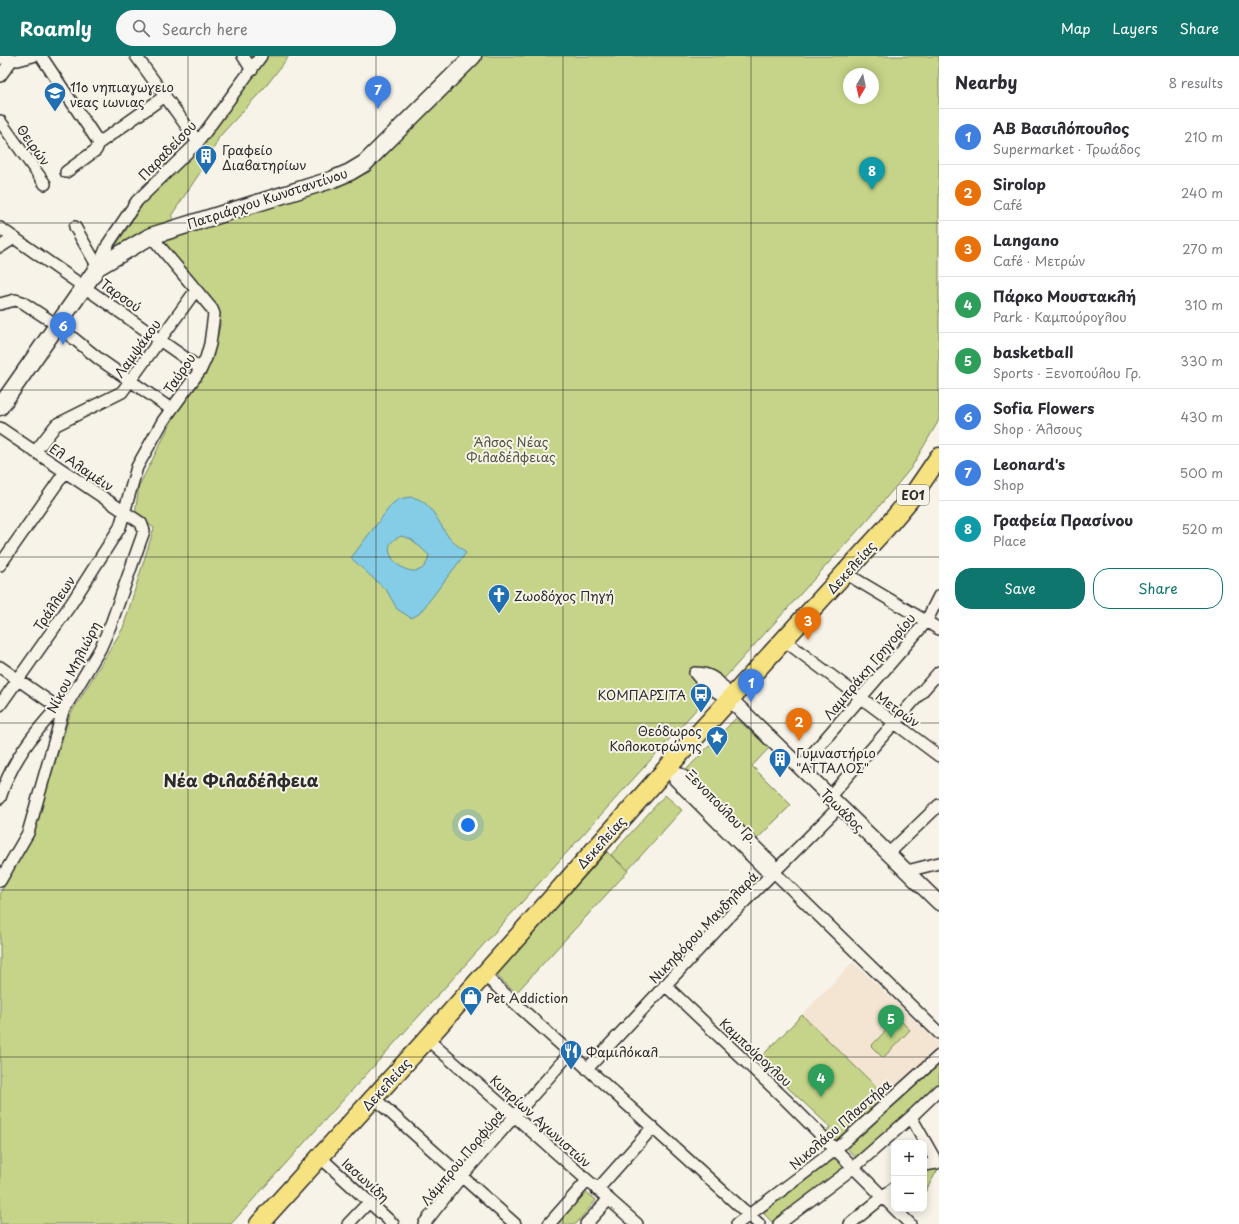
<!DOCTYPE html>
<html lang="en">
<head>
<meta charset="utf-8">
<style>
	body { margin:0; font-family:"Playpen Sans",sans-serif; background:#f7f7f7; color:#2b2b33 }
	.controls { position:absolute; right:12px; bottom:12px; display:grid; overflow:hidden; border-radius:8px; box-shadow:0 2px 10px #0003 }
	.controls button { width:36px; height:36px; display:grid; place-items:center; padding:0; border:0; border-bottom:1px solid #e1e1e2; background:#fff; color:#2b2b33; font:20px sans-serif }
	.compass { position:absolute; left:843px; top:12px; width:36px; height:36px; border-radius:50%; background:#fff; box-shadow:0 2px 10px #0003; rotate:189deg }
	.you { position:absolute; left:468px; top:769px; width:14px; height:14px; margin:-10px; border:3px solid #fff; border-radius:50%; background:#1a73e8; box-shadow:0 0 0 6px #1a73e833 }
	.badge { display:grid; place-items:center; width:26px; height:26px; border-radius:50%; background:#0f766e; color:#fff; font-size:13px; font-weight:700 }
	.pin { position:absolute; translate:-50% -33px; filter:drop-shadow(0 1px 2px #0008) }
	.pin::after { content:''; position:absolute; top:21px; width:14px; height:12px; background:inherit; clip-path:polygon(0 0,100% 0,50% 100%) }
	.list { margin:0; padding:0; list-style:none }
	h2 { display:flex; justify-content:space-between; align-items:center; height:52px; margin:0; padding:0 16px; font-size:17px }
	h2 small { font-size:13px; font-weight:400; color:#7c7c81 }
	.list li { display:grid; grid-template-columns:26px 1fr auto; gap:12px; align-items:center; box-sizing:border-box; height:56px; padding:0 16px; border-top:1px solid #e1e1e2 }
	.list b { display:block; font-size:15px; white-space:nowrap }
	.list p { margin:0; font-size:13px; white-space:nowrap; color:#7c7c81 }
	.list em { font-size:13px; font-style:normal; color:#7c7c81 }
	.actions { display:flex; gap:8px; padding:12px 16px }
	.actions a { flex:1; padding:9px 0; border:1px solid #0f766e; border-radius:16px; text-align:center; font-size:14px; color:#0f766e }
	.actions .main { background:#0f766e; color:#fff }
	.icon { flex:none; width:22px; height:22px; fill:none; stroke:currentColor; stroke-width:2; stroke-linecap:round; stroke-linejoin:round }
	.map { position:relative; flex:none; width:939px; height:1168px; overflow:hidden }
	header { display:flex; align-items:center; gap:24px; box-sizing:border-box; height:56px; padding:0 20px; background:#0f766e; color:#fff }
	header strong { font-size:19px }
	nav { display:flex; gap:22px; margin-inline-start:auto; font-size:14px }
	.search { width:280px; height:36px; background:#f7f7f7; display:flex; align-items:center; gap:10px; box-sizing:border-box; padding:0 14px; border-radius:22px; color:#7c7c81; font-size:15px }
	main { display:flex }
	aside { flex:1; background:#fff }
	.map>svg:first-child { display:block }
	.built { fill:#f4e4d2 }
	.green { fill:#c5d488; stroke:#78805a; fill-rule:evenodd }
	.water { fill:#85cde7; stroke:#618c9c; fill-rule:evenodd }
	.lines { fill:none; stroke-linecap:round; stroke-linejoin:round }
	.minor-casing { stroke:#2b2b2b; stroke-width:14 }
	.tertiary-casing { stroke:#2b2b2b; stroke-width:17 }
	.secondary-casing { stroke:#2b2b2b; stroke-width:19 }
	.primary-casing { stroke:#2b2b2b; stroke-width:21 }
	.minor { stroke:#f7f3e8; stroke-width:11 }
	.tertiary { stroke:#f7f3e8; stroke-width:14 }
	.secondary { stroke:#f7f3e8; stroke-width:16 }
	.primary { stroke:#f6e281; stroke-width:18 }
	.grid { fill:none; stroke:#2b2b2b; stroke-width:1; stroke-opacity:0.55 }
	.labels { text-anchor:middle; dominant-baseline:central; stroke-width:4; stroke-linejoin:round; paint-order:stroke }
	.shield { fill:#f7f3e8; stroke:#686764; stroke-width:1 }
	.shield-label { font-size:12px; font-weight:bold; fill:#2b2b2b }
	.poi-label { font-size:13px; fill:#2b2b2b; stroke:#f7f3e8; text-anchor:start }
	.street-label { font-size:13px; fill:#2b2b2b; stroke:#f7f3e8 }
	.park-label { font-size:13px; fill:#525542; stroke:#f7f3e8 }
	.district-label { font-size:17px; font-weight:bold; fill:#2b2b2b; stroke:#f7f3e8 }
</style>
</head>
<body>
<header>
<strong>Roamly</strong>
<div class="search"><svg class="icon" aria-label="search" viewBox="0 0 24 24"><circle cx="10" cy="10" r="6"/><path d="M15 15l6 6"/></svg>Search here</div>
<nav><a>Map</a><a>Layers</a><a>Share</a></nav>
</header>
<main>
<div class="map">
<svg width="939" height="1168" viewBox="0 0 939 1168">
	<rect width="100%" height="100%" fill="#f7f3e8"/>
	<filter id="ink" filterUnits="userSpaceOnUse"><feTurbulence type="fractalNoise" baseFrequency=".025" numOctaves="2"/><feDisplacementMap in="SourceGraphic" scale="8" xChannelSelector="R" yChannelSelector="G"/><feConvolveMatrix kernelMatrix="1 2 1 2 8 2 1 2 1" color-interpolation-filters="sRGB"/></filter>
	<g filter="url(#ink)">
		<path class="built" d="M853,906L939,987V990L886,1040L802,959Z"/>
		<path class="green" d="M268,0H289L266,30L219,81L209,103L171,160L174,163L140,176L115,191L148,140L209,81Z
			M483,0H939V364L911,412L871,460L231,1168H0V837L30,785L70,659L123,572L154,472L135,458L139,430L179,351L202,321L213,302L220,269L219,253L164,186L338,129L369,116ZM849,18H873V42H849Z
			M736,662L769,692L752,710L791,749L757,783L686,714Z
			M665,739L682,754L628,814L611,799Z
			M607,796L628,815L516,937L496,919Z
			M802,959L886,1040L836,1088L825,1077L830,1071L758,1004Z
			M898,962L910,974L883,1002L871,990Z
			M939,1008V1029L857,1103L846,1091Z
			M836,1102L847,1111L772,1166L762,1156Z
			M938,1113L924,1138V1115Z
			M585,1135L596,1144L576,1168H556Z"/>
		<path class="water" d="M410,441C433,443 438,470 452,485C456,489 462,492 466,497L419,558L411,562L397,553L387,535L351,502L392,448L399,443ZM402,480L411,483L429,499C422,540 364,491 402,480Z"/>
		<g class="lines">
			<g class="minor-casing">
				<path id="minor" d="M41,0L99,87
					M136,0L198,86
					M243,0L252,14
					M0,2L18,4L33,0
					M0,20L12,4
					M0,65L45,128
					M99,87L165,40
					M66,116L96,94L99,87
					M75,171L98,211
					M0,172L201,313
					M0,191L14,182
					M98,211L108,188L137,145L198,86L261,0
					M0,248L15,244L22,246L57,269L99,303L171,353
					M0,372L141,467L144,475L111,568L100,593L63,655L28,777L0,825
					M35,396L56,369L122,336L196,234
					M0,509L65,416
					M845,517L939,573
					M785,585L939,700
					M0,611L63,655
					M695,617C714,617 723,628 731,644
					M695,617C704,629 717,637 731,644
					M0,649L71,548L120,471L137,411L163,365L201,313L206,302L210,288L214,258L212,253L151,180
					M668,711L672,716L675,724L764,813L775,817L939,977
					M800,712L926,566L939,540
					M672,716L681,718L771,806L775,817
					M830,740L939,616
					M0,742C11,706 33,678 58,651
					M888,798L939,749
					M907,815L939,807
					M484,919L759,1168
					M665,929L785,1043L910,1168
					M427,983L637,1168
					M587,1013L730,860L840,750
					M374,1042L515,1168
					M911,1061L937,1107L924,1109
					M320,1101L393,1168
					M597,1134L653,1071
					M348,1168L369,1146
					M424,1168L461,1121L570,997
					M549,1168L587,1125
					M586,1168L609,1143
					M737,1168L835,1094L939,1000
					M779,1168L853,1112L911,1061L939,1034
					M850,1168L894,1132"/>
			</g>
			<g class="tertiary-casing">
				<path id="tertiary" d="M731,644L939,847"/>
			</g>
			<g class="secondary-casing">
				<path id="secondary" d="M0,351L98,211L151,180L331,124L350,116L365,107L473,0"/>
			</g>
			<g class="primary-casing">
				<path id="primary" d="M259,1168L427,983L668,711L885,473L911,442L939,401"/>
			</g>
			<use href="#minor" class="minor"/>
			<use href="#tertiary" class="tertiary"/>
			<use href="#secondary" class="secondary"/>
			<use href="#primary" class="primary"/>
		</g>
	</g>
	<path class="grid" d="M188,0V1168M376,0V1168M563,0V1168M751,0V1168M0,167H939M0,334H939M0,501H939M0,667H939M0,834H939M0,1001H939"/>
	<defs>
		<g id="school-pin" transform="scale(1.15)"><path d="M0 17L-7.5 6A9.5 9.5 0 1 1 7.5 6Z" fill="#1f6fb2" stroke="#f7f3e8"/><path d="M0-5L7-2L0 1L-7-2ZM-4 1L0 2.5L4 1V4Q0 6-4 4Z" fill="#fff"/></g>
		<g id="building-pin" transform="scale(1.15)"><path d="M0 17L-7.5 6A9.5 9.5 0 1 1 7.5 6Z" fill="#1f6fb2" stroke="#f7f3e8"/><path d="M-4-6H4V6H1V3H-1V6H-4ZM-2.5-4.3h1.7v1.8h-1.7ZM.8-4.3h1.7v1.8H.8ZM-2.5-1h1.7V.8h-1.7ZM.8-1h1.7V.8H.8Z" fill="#fff"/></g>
		<g id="church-pin" transform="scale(1.15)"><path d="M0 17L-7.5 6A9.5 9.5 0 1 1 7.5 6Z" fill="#1f6fb2" stroke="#f7f3e8"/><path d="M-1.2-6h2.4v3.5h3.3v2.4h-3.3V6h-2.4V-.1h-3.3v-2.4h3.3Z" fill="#fff"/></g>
		<g id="bus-pin" transform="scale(1.15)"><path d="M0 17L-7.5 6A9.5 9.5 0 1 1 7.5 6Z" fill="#1f6fb2" stroke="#f7f3e8"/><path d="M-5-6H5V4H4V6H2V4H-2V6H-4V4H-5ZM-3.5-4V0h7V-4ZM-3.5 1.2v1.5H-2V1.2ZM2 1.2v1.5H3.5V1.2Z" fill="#fff"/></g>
		<g id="sight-pin" transform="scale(1.15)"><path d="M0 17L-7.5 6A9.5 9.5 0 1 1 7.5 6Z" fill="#1f6fb2" stroke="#f7f3e8"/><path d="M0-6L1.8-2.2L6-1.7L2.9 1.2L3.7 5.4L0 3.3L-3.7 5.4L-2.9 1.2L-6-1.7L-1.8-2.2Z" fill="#fff"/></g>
		<g id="shop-pin" transform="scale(1.15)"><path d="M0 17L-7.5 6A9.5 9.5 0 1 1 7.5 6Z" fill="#1f6fb2" stroke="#f7f3e8"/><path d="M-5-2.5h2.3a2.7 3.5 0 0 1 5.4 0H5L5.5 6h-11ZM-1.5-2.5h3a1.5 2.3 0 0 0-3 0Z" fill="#fff"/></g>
		<g id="restaurant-pin" transform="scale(1.15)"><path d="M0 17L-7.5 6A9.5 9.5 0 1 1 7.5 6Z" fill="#1f6fb2" stroke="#f7f3e8"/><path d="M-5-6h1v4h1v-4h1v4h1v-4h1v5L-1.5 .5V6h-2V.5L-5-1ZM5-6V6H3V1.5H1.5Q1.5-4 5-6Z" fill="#fff"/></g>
	</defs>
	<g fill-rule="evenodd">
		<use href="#school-pin" x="55" y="37"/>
		<use href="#building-pin" x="206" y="100"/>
		<use href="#church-pin" x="499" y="539"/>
		<use href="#bus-pin" x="701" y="638"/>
		<use href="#sight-pin" x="717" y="681"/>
		<use href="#building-pin" x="780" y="703"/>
		<use href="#shop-pin" x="471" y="941"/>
		<use href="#restaurant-pin" x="571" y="995"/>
	</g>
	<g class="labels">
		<rect class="shield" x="897" y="429" width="32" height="20" rx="3"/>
		<g class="shield-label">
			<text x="913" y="439">ΕΟ1</text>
		</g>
		<g class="poi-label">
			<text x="70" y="30">11ο νηπιαγωγειο<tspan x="70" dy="15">νεας ιωνιας</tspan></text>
			<text x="222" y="93">Γραφείο<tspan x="222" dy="15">Διαβατηρίων</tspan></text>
			<text x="514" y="539">Ζωοδόχος Πηγή</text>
			<text x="686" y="638" text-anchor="end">ΚΟΜΠΑΡΣΙΤΑ</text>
			<text x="702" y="674" text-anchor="end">Θεόδωρος<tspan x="702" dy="15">Κολοκοτρώνης</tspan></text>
			<text x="796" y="696">Γυμναστήριο<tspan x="796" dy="15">"ΑΤΤΑΛΟΣ"</tspan></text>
			<text x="486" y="941">Pet Addiction</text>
			<text x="586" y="995">Φαμιλόκαλ</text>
		</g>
		<g class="street-label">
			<text transform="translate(34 89) rotate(55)">Θειρών</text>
			<text transform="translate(167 94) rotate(-46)">Παραδείσου</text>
			<text transform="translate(267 142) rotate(-18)">Πατριάρχου Κωνσταντίνου</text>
			<text transform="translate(121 239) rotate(35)">Ταρσού</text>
			<text transform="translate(137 292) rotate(-54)">Λαμψάκου</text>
			<text transform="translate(179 317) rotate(-56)">Ταύρου</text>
			<text transform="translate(82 411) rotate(34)">Ελ Αλαμέιν</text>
			<text transform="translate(851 511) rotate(-48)">Δεκελείας</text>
			<text transform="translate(54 547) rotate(-56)">Τράλλεων</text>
			<text transform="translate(869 610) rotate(-50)">Λαμπράκη Γρηγορίου</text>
			<text transform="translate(73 611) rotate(-63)">Νίκου Μηλιώρη</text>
			<text transform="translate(898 653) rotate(36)">Μετρών</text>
			<text transform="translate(722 750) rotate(46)">Ξενoπούλου Γρ.</text>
			<text transform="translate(843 754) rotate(45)">Τρωάδος</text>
			<text transform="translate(601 786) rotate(-48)">Δεκελείας</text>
			<text transform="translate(703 871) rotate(-46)">Νικηφόρου Μανδηλαρά</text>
			<text transform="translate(756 996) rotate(43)">Καμπούρογλου</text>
			<text transform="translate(386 1028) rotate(-48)">Δεκελείας</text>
			<text transform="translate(541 1065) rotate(42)">Κυπρίων Αγωνιστών</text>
			<text transform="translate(840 1068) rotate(-41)">Νικολάου Πλαστήρα</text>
			<text transform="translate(462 1101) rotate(-50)">Λάμπρου Πορφύρα</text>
			<text transform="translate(366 1124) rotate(42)">Ιασωνίδη</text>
		</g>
		<g class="park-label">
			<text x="511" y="385">Άλσος Νέας<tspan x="511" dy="15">Φιλαδέλφειας</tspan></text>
		</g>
		<g class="district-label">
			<text x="241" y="724">Νέα Φιλαδέλφεια</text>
		</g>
	</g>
</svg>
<div class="controls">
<button>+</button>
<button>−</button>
</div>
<svg class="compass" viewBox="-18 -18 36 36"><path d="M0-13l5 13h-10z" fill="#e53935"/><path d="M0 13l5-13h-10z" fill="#7c7c81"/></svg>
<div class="you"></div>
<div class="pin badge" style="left:751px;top:646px;background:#3f7fe0">1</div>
<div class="pin badge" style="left:799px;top:685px;background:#e8710a">2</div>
<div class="pin badge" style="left:808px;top:584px;background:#e8710a">3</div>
<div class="pin badge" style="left:821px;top:1041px;background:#2e9e5b">4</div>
<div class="pin badge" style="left:891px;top:982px;background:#2e9e5b">5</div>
<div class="pin badge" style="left:63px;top:289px;background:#3f7fe0">6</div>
<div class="pin badge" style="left:378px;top:53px;background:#3f7fe0">7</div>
<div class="pin badge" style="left:872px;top:134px;background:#0f9aa8">8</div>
</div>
<aside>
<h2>Nearby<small>8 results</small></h2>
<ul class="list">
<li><span class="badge" style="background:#3f7fe0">1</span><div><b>ΑΒ Βασιλόπουλος</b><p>Supermarket · Τρωάδος</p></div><em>210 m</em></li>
<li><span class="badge" style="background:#e8710a">2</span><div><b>Sirolop</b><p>Café</p></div><em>240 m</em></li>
<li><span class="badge" style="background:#e8710a">3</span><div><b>Langano</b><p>Café · Μετρών</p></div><em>270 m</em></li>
<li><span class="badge" style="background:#2e9e5b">4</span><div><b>Πάρκο Μουστακλή</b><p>Park · Καμπούρογλου</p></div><em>310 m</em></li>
<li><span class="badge" style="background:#2e9e5b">5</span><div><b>basketball</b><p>Sports · Ξενoπούλου Γρ.</p></div><em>330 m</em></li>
<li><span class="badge" style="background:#3f7fe0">6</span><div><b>Sofia Flowers</b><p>Shop · Άλσους</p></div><em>430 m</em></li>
<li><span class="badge" style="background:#3f7fe0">7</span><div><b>Leonard's</b><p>Shop</p></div><em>500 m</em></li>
<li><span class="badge" style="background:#0f9aa8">8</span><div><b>Γραφεία Πρασίνου</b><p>Place</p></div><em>520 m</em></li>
</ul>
<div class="actions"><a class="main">Save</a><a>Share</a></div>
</aside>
</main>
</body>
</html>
